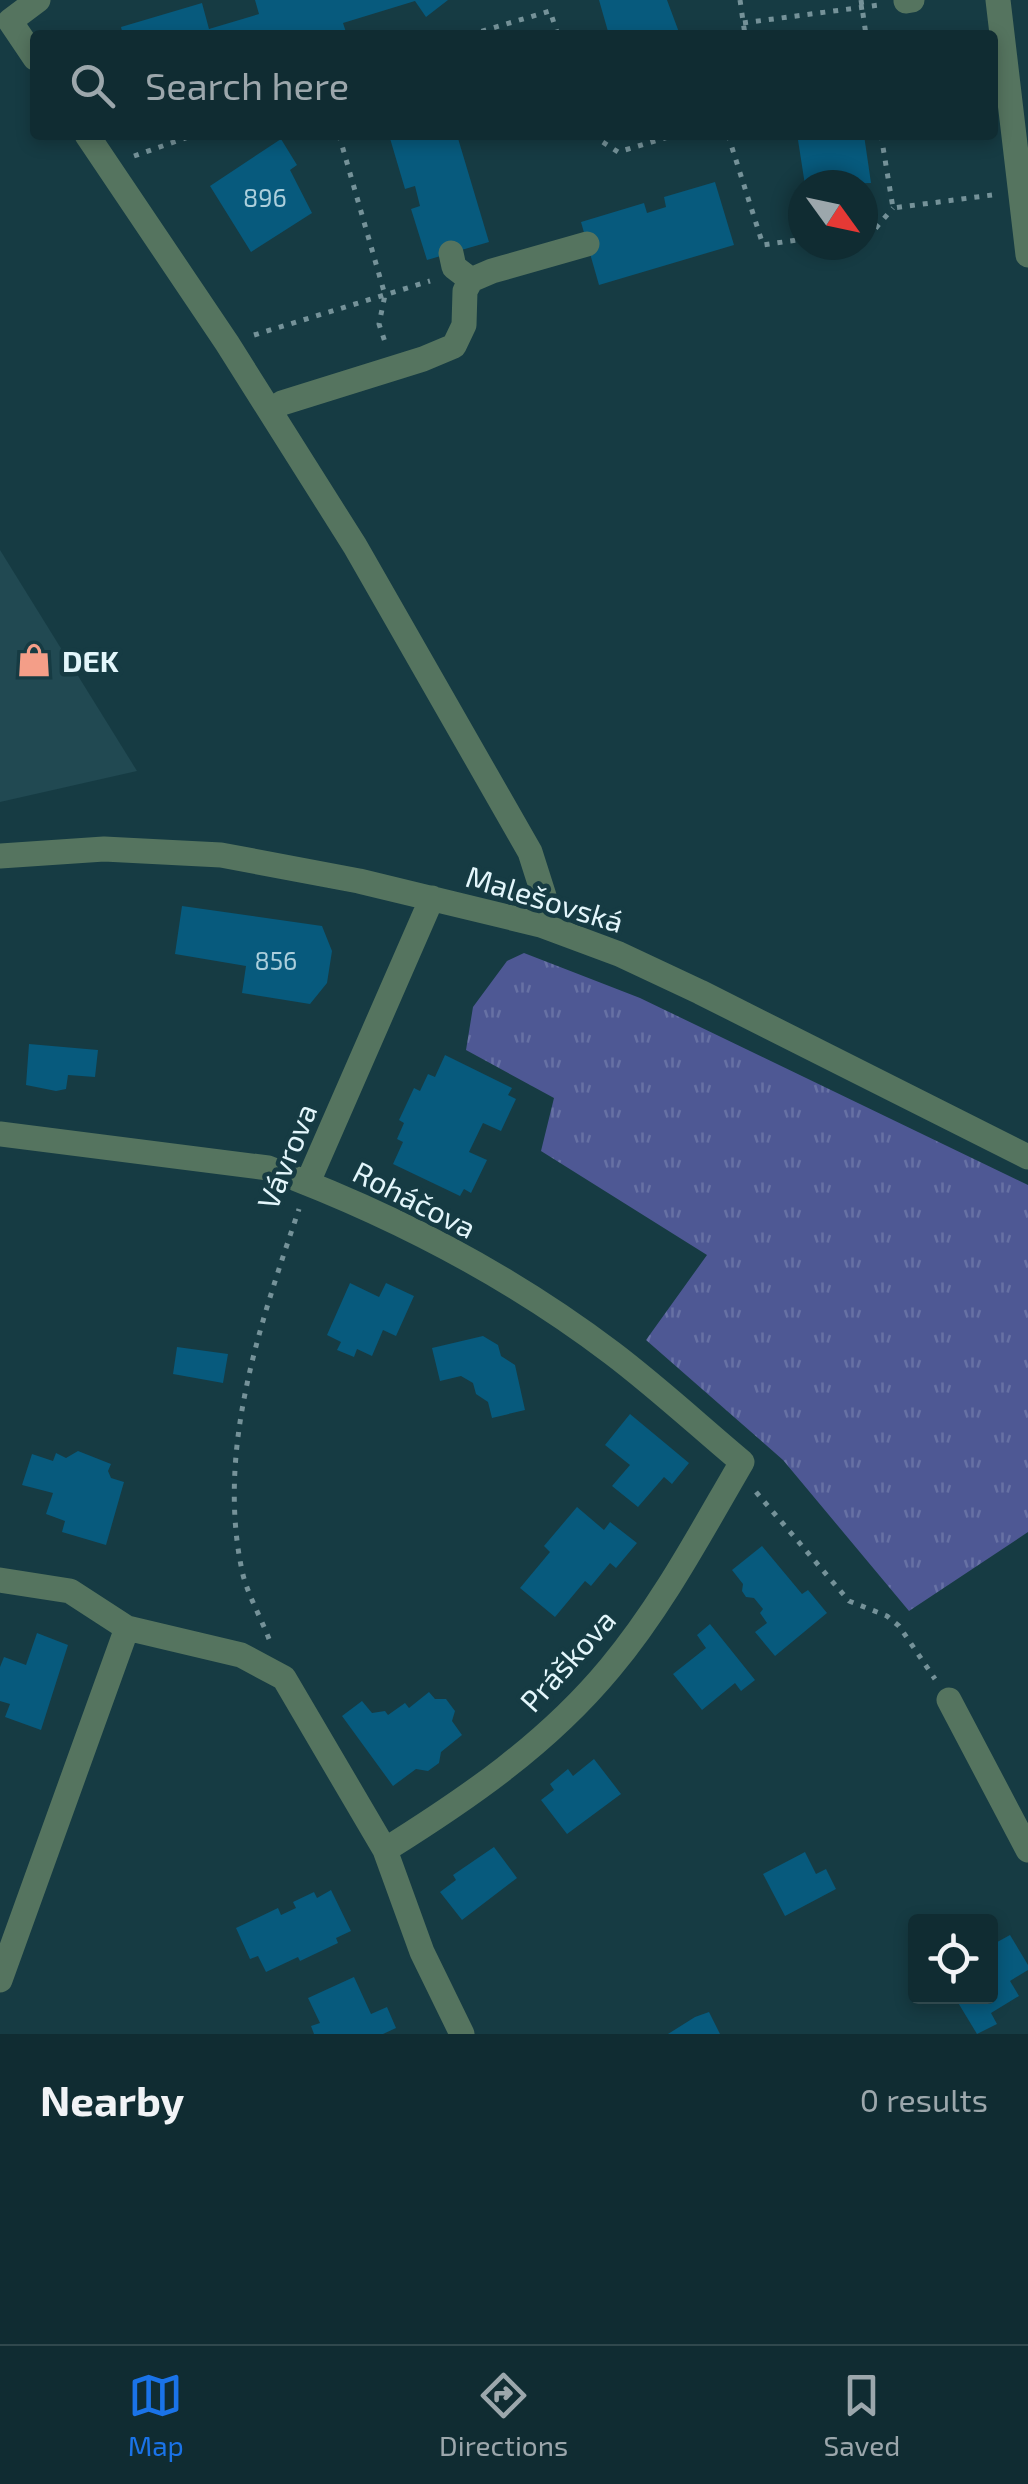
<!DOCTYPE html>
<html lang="en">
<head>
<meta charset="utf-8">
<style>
	body { margin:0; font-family:"Exo 2",sans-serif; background:#19343a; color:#f1f3f6 }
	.controls { position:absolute; right:30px; bottom:30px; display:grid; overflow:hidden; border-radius:10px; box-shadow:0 5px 15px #0003 }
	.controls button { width:90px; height:90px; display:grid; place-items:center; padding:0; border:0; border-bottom:2px solid #30484d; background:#102c32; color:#f1f3f6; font:50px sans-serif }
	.compass { position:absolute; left:788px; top:170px; width:90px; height:90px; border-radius:50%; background:#102c32; box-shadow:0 5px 15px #0003; rotate:123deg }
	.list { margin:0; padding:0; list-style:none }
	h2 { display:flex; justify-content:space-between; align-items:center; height:130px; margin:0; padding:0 40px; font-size:42px }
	h2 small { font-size:32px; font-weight:400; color:#9ca7ac }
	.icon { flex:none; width:55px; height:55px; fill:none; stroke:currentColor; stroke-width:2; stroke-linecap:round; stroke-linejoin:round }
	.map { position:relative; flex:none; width:1028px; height:2034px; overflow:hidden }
	.search { position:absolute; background:#102c32; box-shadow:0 5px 15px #0003; left:30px; right:30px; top:30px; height:110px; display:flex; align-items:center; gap:25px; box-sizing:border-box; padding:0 35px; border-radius:10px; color:#9ca7ac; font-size:38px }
	.sheet { height:310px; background:#102c32 }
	nav { display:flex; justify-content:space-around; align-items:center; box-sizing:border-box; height:140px; border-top:2px solid #30484d; background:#102c32; font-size:28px; color:#9ca7ac }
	nav a { display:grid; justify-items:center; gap:5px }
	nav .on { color:#1a73e8 }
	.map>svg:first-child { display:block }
	.built { fill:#214952 }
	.grass { fill:url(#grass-tufts) }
	.building { fill:#075a7d }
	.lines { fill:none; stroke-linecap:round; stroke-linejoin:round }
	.path { stroke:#759299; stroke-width:5; stroke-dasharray:5 8; stroke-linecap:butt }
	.minor { stroke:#55745f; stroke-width:25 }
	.labels { text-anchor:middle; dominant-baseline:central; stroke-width:9; stroke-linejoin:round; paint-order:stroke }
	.number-label { font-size:25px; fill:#accfdc }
	.poi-label { font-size:30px; font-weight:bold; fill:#e3f6fb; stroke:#163b43; text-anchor:start }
	.street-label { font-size:30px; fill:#e3f6fb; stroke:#163b43 }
</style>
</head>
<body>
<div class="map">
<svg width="1028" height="2034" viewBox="0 0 1028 2034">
	<defs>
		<pattern id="grass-tufts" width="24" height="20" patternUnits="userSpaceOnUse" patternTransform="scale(2.5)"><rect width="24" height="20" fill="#4e5894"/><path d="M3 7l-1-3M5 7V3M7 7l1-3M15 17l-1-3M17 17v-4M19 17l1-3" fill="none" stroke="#6771a4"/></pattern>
	</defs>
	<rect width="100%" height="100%" fill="#163b43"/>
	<path class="built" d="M0,550L137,771L0,802Z"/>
	<path class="grass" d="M524,953L640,998L1028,1185V1532L909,1611L783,1460L646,1340L707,1255L541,1151L554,1098L466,1050L473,1007L507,961Z"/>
	<path class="building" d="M255,0H448L426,17L415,1L343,23L347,35H123L121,27L202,3L209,29L259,14Z
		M599,0H667L680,35H609Z
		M389,135H457L489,242L427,260L411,209L420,206L415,186L405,189Z
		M807,135H864L871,183L805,185L798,140L808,138Z
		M281,139L297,165L290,170L312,213L251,252L210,186Z
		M715,182L734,245L599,285L581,222L644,203L647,213L666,207L664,197Z
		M182,906L322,926L332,951L327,983L310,1004L242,993L246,966L175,954Z
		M29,1044L98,1050L95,1077L68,1075L66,1089L56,1091L26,1085Z
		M445,1055L512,1088L508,1095L516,1099L501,1131L483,1123L469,1152L487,1160L471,1193L464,1189L460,1196L393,1164L403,1142L397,1139L404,1123L399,1120L414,1088L420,1091L428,1074L435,1077Z
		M350,1283L379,1297L386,1283L414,1296L396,1336L383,1330L372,1356L357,1349L354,1357L337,1350L341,1342L327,1335Z
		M483,1336L498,1345L501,1356L515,1365L525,1410L492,1418L488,1402L476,1394L473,1383L461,1376L440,1381L432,1348Z
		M177,1347L228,1354L223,1383L173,1374Z
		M630,1414L689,1463L672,1484L664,1477L638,1507L612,1486L630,1465L605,1445Z
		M78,1451L111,1464L108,1471L111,1478L124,1482L106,1545L62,1532L65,1521L46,1514L53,1493L22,1485L32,1454L53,1461L56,1453L66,1458Z
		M577,1507L604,1530L610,1522L637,1543L616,1568L610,1563L591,1586L585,1581L555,1617L520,1588L550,1552L544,1546Z
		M762,1546L802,1594L808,1590L827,1613L775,1656L755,1632L767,1623L760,1613L763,1609L754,1598L746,1597L742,1591L743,1584L732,1570Z
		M710,1624L755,1680L741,1691L735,1683L702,1710L673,1674L706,1648L697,1635Z
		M37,1633L68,1645L41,1730L5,1717L10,1704L0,1701V1667L4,1657L26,1665Z
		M429,1692L435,1699H446L455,1711L452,1721L462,1735L441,1752L439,1763L428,1771L416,1769L393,1786L342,1716L362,1701L372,1713L385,1711L388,1715L405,1703L409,1708Z
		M594,1759L621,1794L567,1834L541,1800L554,1790L550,1784L568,1769L573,1776Z
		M494,1847L517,1878L462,1920L440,1892L456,1880L453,1875Z
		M805,1852L816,1874L826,1869L836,1889L785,1916L763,1874Z
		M331,1890L351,1931L336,1938L338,1943L300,1961L298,1957L266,1972L258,1956L250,1959L236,1928L278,1908L281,1915L296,1908L293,1902L314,1892L317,1898Z
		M1010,1935L1028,1965V1970L1010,1981L1019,1996L991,2013L997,2024L977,2034L954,1996H990V1946Z
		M354,1977L371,2014L387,2007L396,2028L383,2034H314L311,2026L320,2023L308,1998Z
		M709,2012L720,2034H668L695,2017Z"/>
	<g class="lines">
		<path class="path" d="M740,0L745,35
			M861,0L866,35
			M743,23L879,5
			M469,35L550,11L558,35
			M339,135L385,295L379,324L385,342
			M592,135L618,152L675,135
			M728,135L763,245L803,239
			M881,135L893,208L992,195
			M134,156L194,135
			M863,230L875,229L893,208
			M254,335L430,281
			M756,1492L849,1601L887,1616L899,1626L935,1679
			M269,1639C261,1618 249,1597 243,1575C215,1452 260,1325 299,1209"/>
		<path class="minor" d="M998,0L1028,255
			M906,1L912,0
			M35,58L10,21L38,0
			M87,135L227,343L355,546L530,852L544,896L541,925
			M451,253L454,267L471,280
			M270,410L282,403L423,359L454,346L464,325L465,291L471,280L492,271L587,244
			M0,856L104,849L221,855L359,881L541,925L619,954L700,992L1028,1157
			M0,1134L268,1168C389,1213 509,1275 612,1353C657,1387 699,1426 742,1462C701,1532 662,1606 610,1668C547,1744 468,1798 385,1850
			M308,1182L432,898
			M0,1580L70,1591L127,1628L241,1655L284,1678L385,1850L422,1952L462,2034
			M949,1700L1028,1850
			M0,1980L127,1628"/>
	</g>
	<defs>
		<g id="shop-bare" transform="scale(2.7)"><path d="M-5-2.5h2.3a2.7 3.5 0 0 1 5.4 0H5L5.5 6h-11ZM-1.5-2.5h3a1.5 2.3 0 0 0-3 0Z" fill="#f49e88" stroke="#163b43" stroke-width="2.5" paint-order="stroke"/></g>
	</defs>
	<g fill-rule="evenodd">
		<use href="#shop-bare" x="34" y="660"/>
	</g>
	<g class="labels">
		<g class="number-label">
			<text x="265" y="197">896</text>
			<text x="276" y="960">856</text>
		</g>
		<g class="poi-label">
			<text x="62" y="660">DEK</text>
		</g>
		<g class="street-label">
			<text transform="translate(545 898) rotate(17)">Malešovská</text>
			<text transform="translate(286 1156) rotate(-68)">Vávrova</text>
			<text transform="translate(415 1199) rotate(27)">Roháčova</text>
			<text transform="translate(567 1660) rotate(-48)">Práškova</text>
		</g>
	</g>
</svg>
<div class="controls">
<button><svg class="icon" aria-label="locate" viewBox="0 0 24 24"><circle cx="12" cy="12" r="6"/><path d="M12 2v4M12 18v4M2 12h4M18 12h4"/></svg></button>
</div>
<svg class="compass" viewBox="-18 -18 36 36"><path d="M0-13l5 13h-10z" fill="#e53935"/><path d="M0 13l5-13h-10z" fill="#9ca7ac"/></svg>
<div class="search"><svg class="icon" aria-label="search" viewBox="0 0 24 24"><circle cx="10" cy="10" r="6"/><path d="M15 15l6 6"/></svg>Search here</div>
</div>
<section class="sheet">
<h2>Nearby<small>0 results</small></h2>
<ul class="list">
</ul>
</section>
<nav>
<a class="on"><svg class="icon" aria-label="map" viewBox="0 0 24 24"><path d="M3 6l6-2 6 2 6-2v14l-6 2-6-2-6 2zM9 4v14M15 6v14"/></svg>Map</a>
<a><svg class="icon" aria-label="directions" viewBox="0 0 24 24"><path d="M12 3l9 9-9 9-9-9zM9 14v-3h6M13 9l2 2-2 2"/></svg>Directions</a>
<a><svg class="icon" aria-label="saved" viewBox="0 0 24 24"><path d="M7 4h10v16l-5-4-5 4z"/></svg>Saved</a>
</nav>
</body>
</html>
